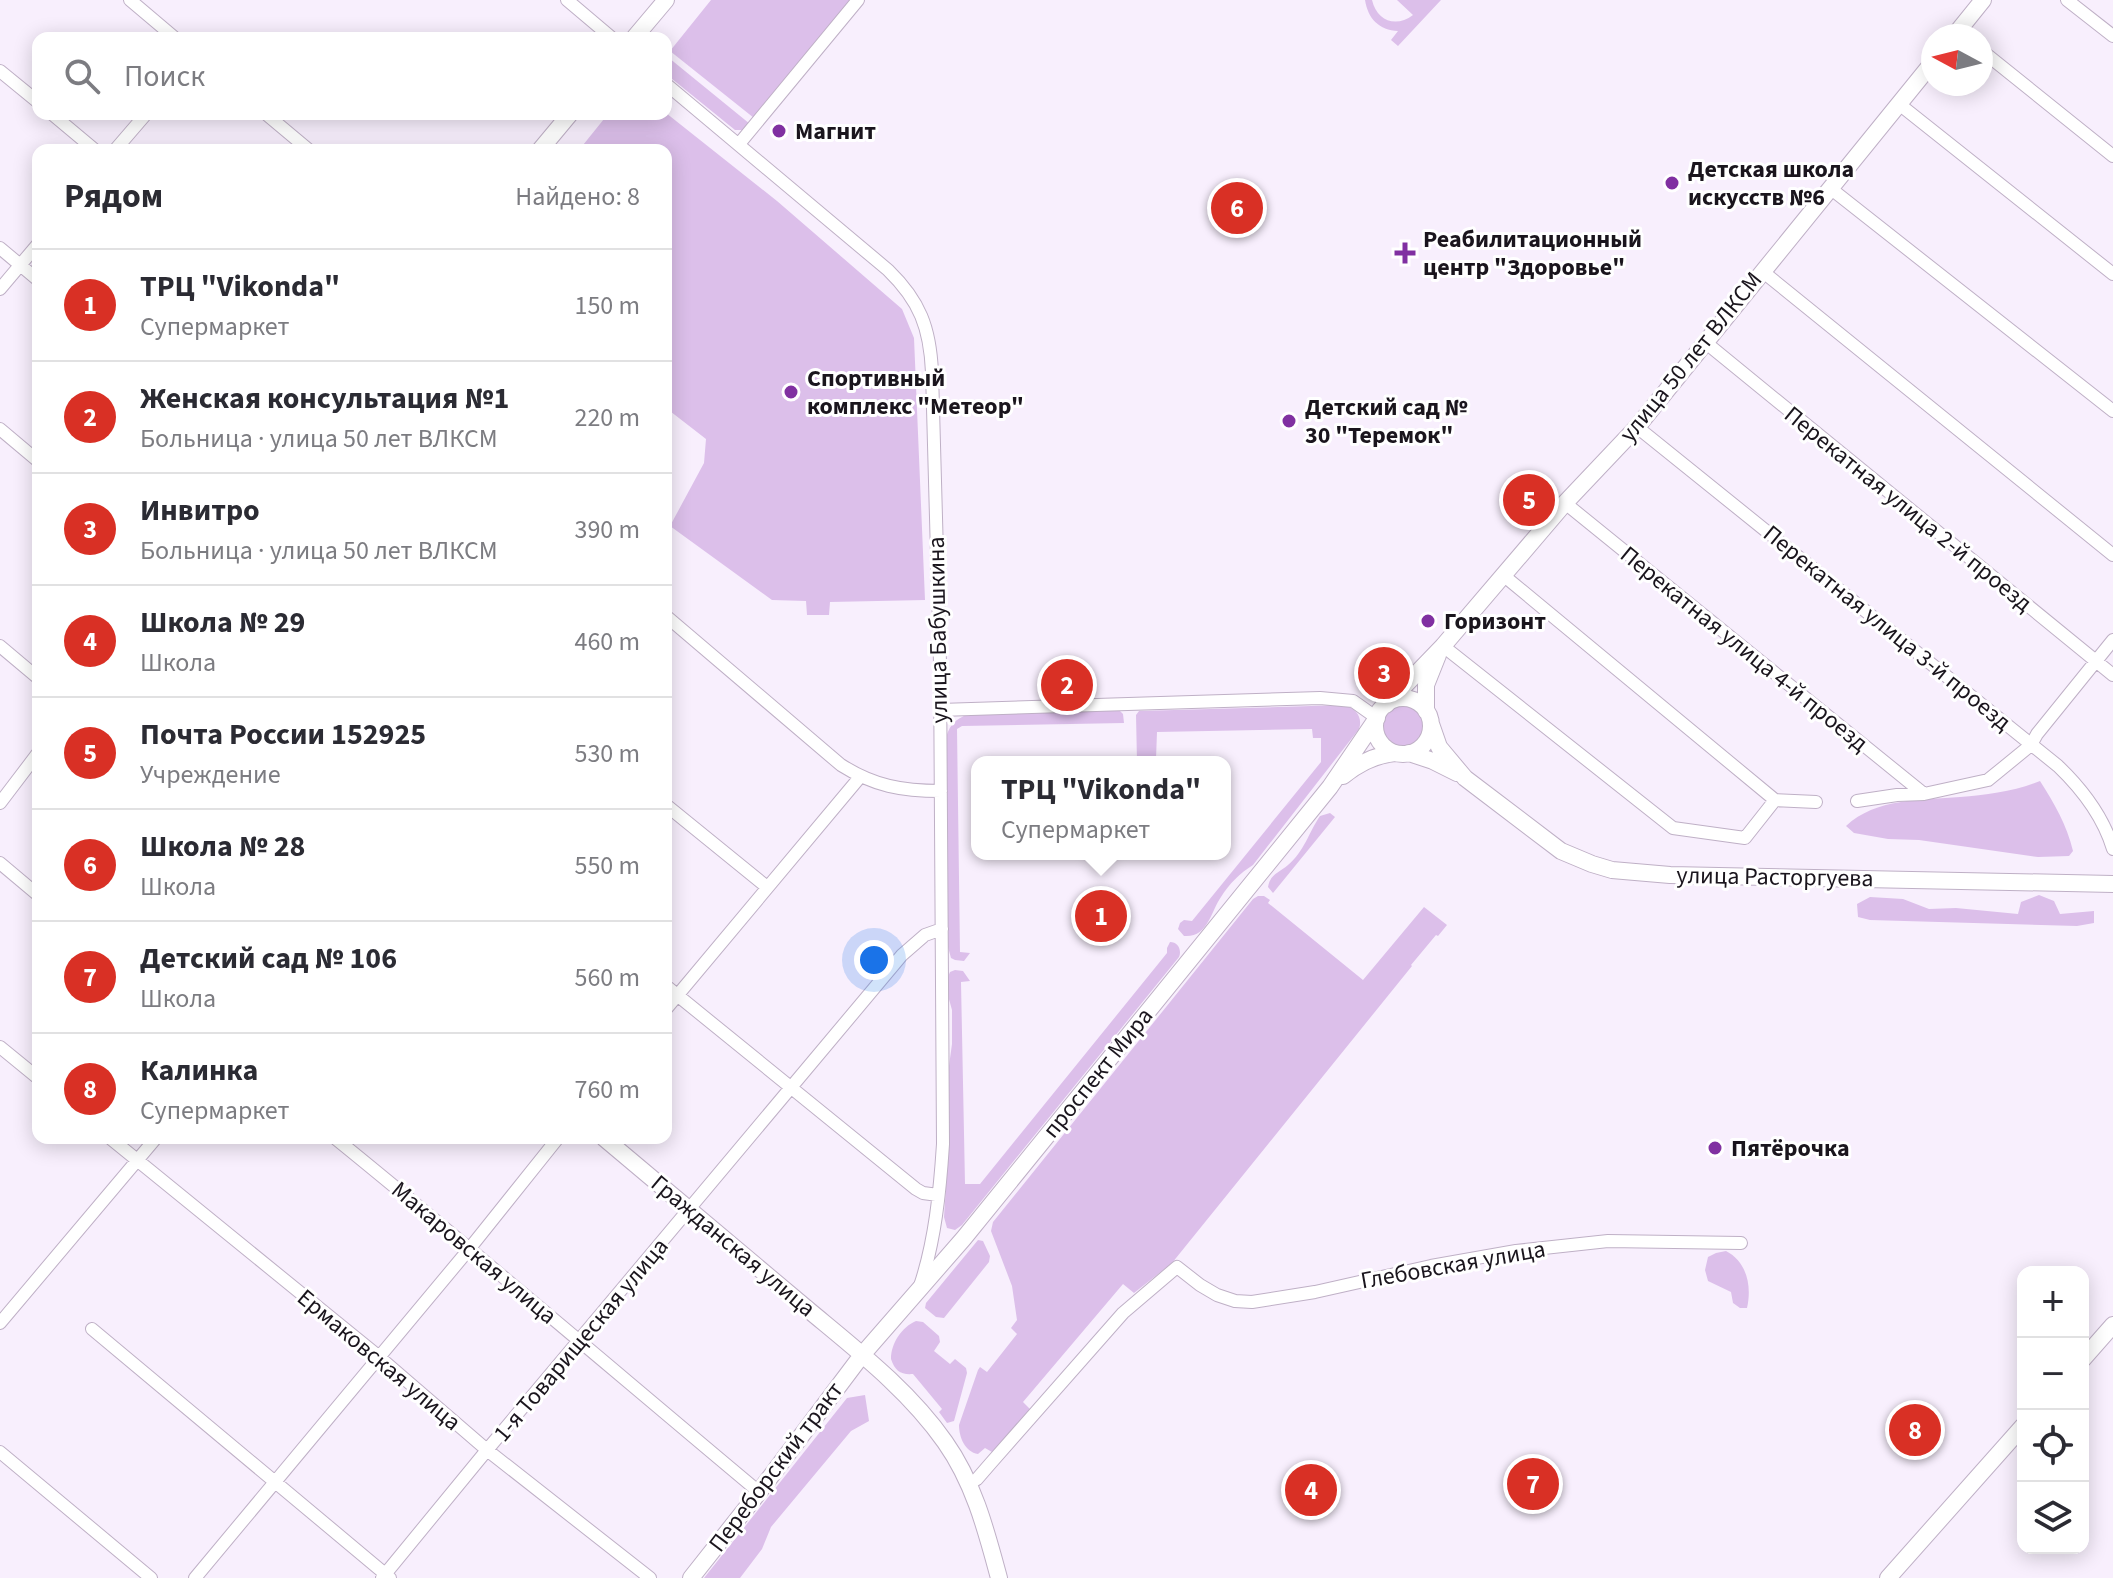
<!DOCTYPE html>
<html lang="ru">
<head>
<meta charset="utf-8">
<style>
	body { margin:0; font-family:"Source Sans 3",sans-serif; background:#f2f2f3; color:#2b2b33 }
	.controls { position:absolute; right:24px; bottom:24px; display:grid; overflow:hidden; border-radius:16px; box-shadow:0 4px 20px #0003 }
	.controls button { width:72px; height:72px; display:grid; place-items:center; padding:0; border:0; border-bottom:2px solid #e1e1e2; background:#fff; color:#2b2b33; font:40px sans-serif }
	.compass { position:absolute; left:1921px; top:24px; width:72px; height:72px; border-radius:50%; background:#fff; box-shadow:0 4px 20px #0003; rotate:277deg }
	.you { position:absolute; left:874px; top:960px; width:28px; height:28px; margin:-20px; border:6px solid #fff; border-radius:50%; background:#1a73e8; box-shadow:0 0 0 12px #1a73e833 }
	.badge { display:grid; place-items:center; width:52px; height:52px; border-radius:50%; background:#d93025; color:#fff; font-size:26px; font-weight:700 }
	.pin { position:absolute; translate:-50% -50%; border:4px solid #fff; box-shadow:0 2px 8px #0006 }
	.popup { position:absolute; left:971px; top:756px; width:260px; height:104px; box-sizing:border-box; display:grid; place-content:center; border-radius:16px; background:#fff; filter:drop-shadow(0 2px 6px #0005); font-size:26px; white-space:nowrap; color:#7c7c81 }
	.popup b { font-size:30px; color:#2b2b33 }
	.popup::after { content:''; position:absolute; left:50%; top:100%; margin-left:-16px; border:16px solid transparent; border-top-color:#fff }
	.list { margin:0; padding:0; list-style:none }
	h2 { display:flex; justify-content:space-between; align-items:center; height:104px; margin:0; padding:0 32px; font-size:34px }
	h2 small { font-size:26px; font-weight:400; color:#7c7c81 }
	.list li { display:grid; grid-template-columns:52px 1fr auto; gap:24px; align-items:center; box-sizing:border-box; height:112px; padding:0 32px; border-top:2px solid #e1e1e2 }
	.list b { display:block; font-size:30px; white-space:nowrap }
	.list p { margin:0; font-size:26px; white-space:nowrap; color:#7c7c81 }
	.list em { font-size:26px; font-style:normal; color:#7c7c81 }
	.icon { flex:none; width:44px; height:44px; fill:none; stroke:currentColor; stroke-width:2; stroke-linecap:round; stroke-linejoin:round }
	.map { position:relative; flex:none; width:2113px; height:1578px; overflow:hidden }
	.search { position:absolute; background:#fff; box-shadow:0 4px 20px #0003; left:32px; top:32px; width:640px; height:88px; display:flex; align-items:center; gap:20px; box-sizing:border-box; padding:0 28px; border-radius:16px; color:#7c7c81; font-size:30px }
	.panel { position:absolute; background:#fff; box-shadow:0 4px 20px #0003; left:32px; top:144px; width:640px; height:1000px; border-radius:16px }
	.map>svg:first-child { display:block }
	.green { fill:#dcbfea }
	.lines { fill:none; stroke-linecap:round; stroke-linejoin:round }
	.minor-casing { stroke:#bfb0c6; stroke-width:14 }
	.major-casing { stroke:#bfb0c6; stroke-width:18 }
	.minor { stroke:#fff; stroke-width:12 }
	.major { stroke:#fff; stroke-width:16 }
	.poi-dot { fill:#8030a1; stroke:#fff; stroke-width:3 }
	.labels { text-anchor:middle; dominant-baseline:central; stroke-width:6; stroke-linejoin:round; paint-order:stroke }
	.poi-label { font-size:24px; font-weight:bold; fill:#1a151d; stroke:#fff; text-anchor:start }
	.street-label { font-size:24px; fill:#1a151d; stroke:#fff }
</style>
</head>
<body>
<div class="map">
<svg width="2113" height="1578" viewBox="0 0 2113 1578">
	<rect width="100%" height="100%" fill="#f8effd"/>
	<path class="green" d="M711,0H852L754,118L670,51Z
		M1365,0H1372C1377,21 1396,28 1413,15L1397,0H1441L1398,46L1391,40L1398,31C1379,30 1368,19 1365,0Z
		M669,58L750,124L743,130H735L666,74V62Z
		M666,113L777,201L902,309L914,338L925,600L830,602L829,615H807L806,601L772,600L670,526L704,463L706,439L666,408V150H579L608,114Z
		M1379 726a24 24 0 1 1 48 0a24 24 0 1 1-48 0Z
		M1345,705C1356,709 1363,717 1359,729L1253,865C1240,873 1229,884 1221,897C1211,911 1208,938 1184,936L1178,929L1180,923L1184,920L1192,921L1321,762V738H1313L1312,729L1157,732L1156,759L1154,762H1137L1136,715L1139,711Z
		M1119,710L1123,714L1124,723L962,726L957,729L960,952L970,953L964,961L955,960L951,958L948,947L945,742C948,727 954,719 969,714Z
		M2040,781C2054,803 2067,825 2073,851L2069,856L2038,857L1919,840L1888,839L1854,833L1846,826C1876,798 1921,800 1960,797C1987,795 2016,791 2040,781Z
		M1330,813L1335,817L1273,893L1268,887C1270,874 1279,873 1288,865C1304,852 1309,832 1320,816Z
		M2039,895L2054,901L2060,914L2094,911V923L2077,926L1870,920L1858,917L1857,904L1870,897L1903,899L1929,909L1956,908L2018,914L2021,902Z
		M1258,896H1264L1270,900L1268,903L1363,980L1424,907L1447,925L1438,936L1436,935L1411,965L1412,966L1172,1263L1134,1293L1123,1284L1023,1402L1033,1412L998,1451L992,1452L985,1448L978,1454C965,1452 959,1437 959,1425L978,1370L980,1367L987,1372L1017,1334L1011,1328L1017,1320L1012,1286L991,1231L993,1222L1253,899Z
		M1170,942C1178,942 1182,950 1179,957L962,1225L955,1230L947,1228L944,1217L949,1142L948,1073L952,1044V1010L947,992V979L950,972L955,970L963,971L970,981L961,982L965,1184H980L1167,953V948Z
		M978,1240L983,1241L990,1256L989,1262L944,1318L936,1317L925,1308L926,1303Z
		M1726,1251C1747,1262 1752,1286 1747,1308H1740L1733,1303L1731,1292L1708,1281L1705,1270L1708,1257L1716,1253Z
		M916,1321L923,1322L939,1336L940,1342L934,1351L950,1364L955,1359L966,1368L967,1373L954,1421L947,1423L939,1412L942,1409L913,1374C901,1375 895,1371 891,1359C891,1343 902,1327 916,1321Z
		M865,1395L869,1421L851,1431L771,1527L762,1549L740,1578H704L847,1398Z"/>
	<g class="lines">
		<g class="minor-casing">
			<path id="minor" d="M130,0L175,38
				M567,0L612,38
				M2067,0L2113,36
				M1981,50L2113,156
				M0,71L38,102
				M666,84L888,270C920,301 930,328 932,372L940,663L943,1144C940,1191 935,1241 920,1286
				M1899,104L2113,274
				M52,114L95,150
				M266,114L309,150
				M739,144L858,0
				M115,150L146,114
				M1830,188L2113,411
				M0,248L38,280
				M1762,271L2113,555
				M0,289L38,244
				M1705,342L2113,675
				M1637,427L2058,766C2083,790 2103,816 2113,849
				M0,429L38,461
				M1565,503L1924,794
				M1503,575L1775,800
				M666,616L841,765C874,786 902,791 941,791
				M0,646L38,678
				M1443,646L1673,828L1745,838L1775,800
				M940,710L1320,698L1353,701L1377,718
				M1775,800L1816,802
				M1857,801L1897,795L1924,794L1988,780L2031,745L2037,734L2113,640
				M0,803L38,753
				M666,805L767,887
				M0,863L38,895
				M666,986L916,1189L923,1193L938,1195
				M666,1009L860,777
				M0,1047L38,1078
				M110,1138L378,1356L487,1450L650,1578
				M335,1138C478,1254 618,1374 759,1492
				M0,1323L156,1138
				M92,1329L390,1578
				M0,1452L151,1578
				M969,1484L977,1479L990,1464L1123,1313L1177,1267L1200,1285L1217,1295L1235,1301L1252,1302L1315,1292L1431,1266L1516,1251L1608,1241L1741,1243
				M195,1578L470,1248L558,1138
				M382,1578L487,1450L902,955L925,935L942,929"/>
		</g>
		<g class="major-casing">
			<path id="major" d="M1954,36L1983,0
				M634,38L666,0
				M540,150L570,114
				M1375 726a28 28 0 1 1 56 0a28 28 0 1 1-56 0Z
				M1386,705L1443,646L1565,503L1637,427L1933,62
				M1426,711V685L1438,655
				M1431,724L1439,747L1465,778L1561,851L1592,864L1612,870L1670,875L2113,884
				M1409,753L1433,761L1457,773
				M1343,776C1359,763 1375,755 1395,753
				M604,1138C671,1194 738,1250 805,1307C854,1348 908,1389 945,1442C974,1483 986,1530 999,1578
				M2083,1359L2113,1325
				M691,1578L759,1492L862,1355L964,1238L1330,787L1377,718
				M1888,1578L2023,1426"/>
		</g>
		<use href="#minor" class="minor"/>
		<use href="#major" class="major"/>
	</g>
	<g class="poi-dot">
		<circle cx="779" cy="131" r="8"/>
		<circle cx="1672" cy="183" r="8"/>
		<path d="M1401 241h8v8h8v8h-8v8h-8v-8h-8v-8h8z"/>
		<circle cx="791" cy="392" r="8"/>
		<circle cx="1289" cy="421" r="8"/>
		<circle cx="1428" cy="621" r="8"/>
		<circle cx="1715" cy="1148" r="8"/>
	</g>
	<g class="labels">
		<g class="poi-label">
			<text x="795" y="131">Магнит</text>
			<text x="1688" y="169">Детская школа<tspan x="1688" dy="28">искусств №6</tspan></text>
			<text x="1423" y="239">Реабилитационный<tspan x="1423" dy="28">центр "Здоровье"</tspan></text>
			<text x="807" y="378">Спортивный<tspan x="807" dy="28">комплекс "Метеор"</tspan></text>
			<text x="1305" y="407">Детский сад №<tspan x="1305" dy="28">30 "Теремок"</tspan></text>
			<text x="1444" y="621">Горизонт</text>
			<text x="1731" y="1148">Пятёрочка</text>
		</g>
		<g class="street-label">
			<text transform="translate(1691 357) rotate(-51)">улица 50 лет ВЛКСМ</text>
			<text transform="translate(1908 509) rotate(39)">Перекатная улица 2-й проезд</text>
			<text transform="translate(1887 628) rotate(39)">Перекатная улица 3-й проезд</text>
			<text transform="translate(938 630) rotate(-91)">улица Бабушкина</text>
			<text transform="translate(1744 649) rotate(39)">Перекатная улица 4-й проезд</text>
			<text transform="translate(1775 877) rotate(1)">улица Расторгуева</text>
			<text transform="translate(1098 1073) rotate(-51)">проспект Мира</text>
			<text transform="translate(733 1246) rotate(40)">Гражданская улица</text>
			<text transform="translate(474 1253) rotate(40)">Макаровская улица</text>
			<text transform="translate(1453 1265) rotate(-10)">Глебовская улица</text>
			<text transform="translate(581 1340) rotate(-50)">1-я Товарищеская улица</text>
			<text transform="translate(379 1360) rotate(40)">Ермаковская улица</text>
			<text transform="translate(776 1467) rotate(-53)">Переборский тракт</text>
		</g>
	</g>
</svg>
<div class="controls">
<button>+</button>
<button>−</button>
<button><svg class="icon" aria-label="locate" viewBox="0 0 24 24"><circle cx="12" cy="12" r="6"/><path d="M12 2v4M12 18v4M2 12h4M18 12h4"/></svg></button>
<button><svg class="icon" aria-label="layers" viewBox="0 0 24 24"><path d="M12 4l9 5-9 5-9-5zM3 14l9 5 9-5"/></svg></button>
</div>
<svg class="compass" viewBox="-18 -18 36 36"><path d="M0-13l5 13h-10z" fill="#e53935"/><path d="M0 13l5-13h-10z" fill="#7c7c81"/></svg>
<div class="you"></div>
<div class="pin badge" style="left:1101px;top:916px">1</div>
<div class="popup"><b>ТРЦ &quot;Vikonda&quot;</b>Супермаркет</div>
<div class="pin badge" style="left:1067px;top:685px">2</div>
<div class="pin badge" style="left:1384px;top:673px">3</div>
<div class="pin badge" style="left:1311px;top:1490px">4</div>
<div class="pin badge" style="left:1529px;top:500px">5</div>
<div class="pin badge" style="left:1237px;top:208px">6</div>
<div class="pin badge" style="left:1533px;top:1484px">7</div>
<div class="pin badge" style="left:1915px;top:1430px">8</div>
<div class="search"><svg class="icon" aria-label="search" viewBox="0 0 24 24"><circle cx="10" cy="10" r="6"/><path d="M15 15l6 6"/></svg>Поиск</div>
<section class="panel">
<h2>Рядом<small>Найдено: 8</small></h2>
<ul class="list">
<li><span class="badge">1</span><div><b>ТРЦ &quot;Vikonda&quot;</b><p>Супермаркет</p></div><em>150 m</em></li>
<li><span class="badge">2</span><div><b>Женская консультация №1</b><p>Больница · улица 50 лет ВЛКСМ</p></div><em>220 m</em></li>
<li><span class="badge">3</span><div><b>Инвитро</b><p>Больница · улица 50 лет ВЛКСМ</p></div><em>390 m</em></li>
<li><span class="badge">4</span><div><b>Школа № 29</b><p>Школа</p></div><em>460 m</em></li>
<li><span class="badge">5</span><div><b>Почта России 152925</b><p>Учреждение</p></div><em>530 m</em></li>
<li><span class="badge">6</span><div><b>Школа № 28</b><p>Школа</p></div><em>550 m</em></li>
<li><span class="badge">7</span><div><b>Детский сад № 106</b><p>Школа</p></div><em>560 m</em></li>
<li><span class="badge">8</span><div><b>Калинка</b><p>Супермаркет</p></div><em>760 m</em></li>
</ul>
</section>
</div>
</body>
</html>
